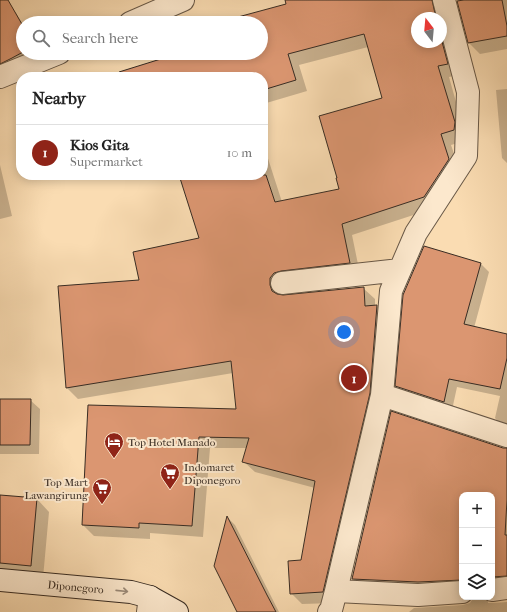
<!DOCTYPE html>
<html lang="en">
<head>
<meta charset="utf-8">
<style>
	body { margin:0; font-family:"IM FELL French Canon",serif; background:#f6f6f6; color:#222 }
	.controls { position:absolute; right:12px; bottom:12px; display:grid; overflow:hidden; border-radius:8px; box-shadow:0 2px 10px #0003 }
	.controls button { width:36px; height:36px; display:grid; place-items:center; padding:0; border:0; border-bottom:1px solid #e0e0e0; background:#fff; color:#222; font:20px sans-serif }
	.compass { position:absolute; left:411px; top:12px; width:36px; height:36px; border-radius:50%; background:#fff; box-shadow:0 2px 10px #0003; rotate:344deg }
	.you { position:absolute; left:344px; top:332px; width:14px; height:14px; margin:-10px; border:3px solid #fff; border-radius:50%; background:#1a73e8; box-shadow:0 0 0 6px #1a73e833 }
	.badge { display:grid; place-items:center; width:26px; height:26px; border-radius:50%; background:#8f2418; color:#fff; font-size:13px; font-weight:700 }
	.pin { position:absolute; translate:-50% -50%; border:2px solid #fff; box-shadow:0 1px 4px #0006 }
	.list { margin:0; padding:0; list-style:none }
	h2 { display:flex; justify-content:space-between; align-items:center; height:52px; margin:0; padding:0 16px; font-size:17px }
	h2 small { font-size:13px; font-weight:400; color:#767676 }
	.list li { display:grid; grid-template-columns:26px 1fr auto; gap:12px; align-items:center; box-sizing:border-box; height:56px; padding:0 16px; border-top:1px solid #e0e0e0 }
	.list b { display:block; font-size:15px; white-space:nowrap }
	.list p { margin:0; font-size:13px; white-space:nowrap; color:#767676 }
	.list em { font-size:13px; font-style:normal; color:#767676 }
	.icon { flex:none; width:22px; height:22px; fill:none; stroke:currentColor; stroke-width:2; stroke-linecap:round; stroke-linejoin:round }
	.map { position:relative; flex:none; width:507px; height:612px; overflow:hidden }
	.search { position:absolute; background:#fff; box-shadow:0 2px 10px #0003; left:16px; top:16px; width:252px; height:44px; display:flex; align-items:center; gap:10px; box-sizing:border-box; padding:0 14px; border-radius:22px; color:#767676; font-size:15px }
	.panel { position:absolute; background:#fff; box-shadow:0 2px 10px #0003; left:16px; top:72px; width:252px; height:108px; border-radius:16px }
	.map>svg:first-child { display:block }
	.shadow { fill:#0003; fill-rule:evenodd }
	.building { fill:#db9671; stroke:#382c23 }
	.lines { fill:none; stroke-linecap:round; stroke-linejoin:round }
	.minor-casing { stroke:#685847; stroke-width:24 }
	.tertiary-casing { stroke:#685847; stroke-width:24 }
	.secondary-casing { stroke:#382c23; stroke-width:24 }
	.minor { stroke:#fce8cd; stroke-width:22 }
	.tertiary { stroke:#fce8cd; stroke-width:22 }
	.secondary { stroke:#fce8cd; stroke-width:22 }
	.oneway { stroke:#9a8a78 }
	.labels { text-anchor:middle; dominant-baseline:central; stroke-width:4; stroke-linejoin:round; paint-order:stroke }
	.poi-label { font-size:11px; fill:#382c23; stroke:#fce8cd; text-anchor:start }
	.street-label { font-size:11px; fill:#382c23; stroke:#fce8cd }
</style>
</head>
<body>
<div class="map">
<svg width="507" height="612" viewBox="0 0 507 612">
	<rect width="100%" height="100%" fill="#fadcb2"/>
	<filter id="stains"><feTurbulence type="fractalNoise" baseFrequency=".005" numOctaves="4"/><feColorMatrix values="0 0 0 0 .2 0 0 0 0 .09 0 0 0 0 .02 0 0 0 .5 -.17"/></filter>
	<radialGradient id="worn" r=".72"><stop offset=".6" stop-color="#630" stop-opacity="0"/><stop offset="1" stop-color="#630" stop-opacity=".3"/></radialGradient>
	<path class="shadow" d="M0,0H2L16,13L23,25V53H30L27,56L0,70Z
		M286,0H450L458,75L449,77L465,134V141L451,145L460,171L435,208L352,235L360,274L281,290V296L363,288L375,299V306H377L388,317L334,603L302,604L291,593L302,561L315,488L255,472L243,461L247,448H210L203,537L150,533V539L94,536L83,525L89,406L238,410L233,373L78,399L67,388L140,281L200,239L180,175H263V143L282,202L341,190L383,98L368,47L299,65L307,91L263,104V77H149L183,53H261V23H241L287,4ZM417,18H441V42H417Z
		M458,0H507V49L480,54L469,43Z
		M507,89V163L502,158L496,90Z
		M0,165L12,216L0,219Z
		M481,264L489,272L474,328L507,335V428L503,427L495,418L500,396L457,387L452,410L405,395L396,386Z
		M0,400H30L40,409L39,454H0Z
		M503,449H507V585L492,590V495H462V588L361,587L353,579Z
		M0,496L37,499L49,512L43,578L0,574Z
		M228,518L235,525L279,612H238Z
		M474,597H488V603H493L507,602V612H409L414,608L463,605L470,603Z"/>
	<path class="building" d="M0,0H8L23,26V52L12,58L0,64Z
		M285,0H432L436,18H417V42H441V38L448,64L438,66L455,122L454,130L441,134L449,159L424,197L342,224L350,263L281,271L274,273L270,278V285L272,291L277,294L283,295L364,287L365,306L377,305L370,393L323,592L290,594L288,561L301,560L315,481L242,462L249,438L199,437L192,526L139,523V528L82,525L88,405L236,409L231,361L66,388L58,286L139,280L133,252L199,238L179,175H266L275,202L339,189L336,178H337L319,116L382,98L364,34L288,54L296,80L263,90V77H120L119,72L180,53H261V23H240L238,17L286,4Z
		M464,0H502L507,26V36L468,43L457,1Z
		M424,246L481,263L464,324L507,334V358L500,389L449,379L444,402L395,386L403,295Z
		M0,399H31L30,445H0Z
		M391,411L503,448H507V500L505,535H507V576L492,577V495H462V580L418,582L352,579Z
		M0,495L37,498L31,566L0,563Z
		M227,516L267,595L276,612H237L214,566Z"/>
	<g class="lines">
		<g class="minor-casing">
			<path id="minor" d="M130,23L183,0
				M0,77L59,53
				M282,283L400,270
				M382,395L507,436
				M492,590L507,588
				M336,591L418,595L462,592
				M329,612L331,610L336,591L382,395L391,291L416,233L466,156L468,92L444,0"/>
		</g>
		<g class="tertiary-casing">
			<path id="tertiary" d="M148,612L150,597"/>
		</g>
		<g class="secondary-casing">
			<g id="secondary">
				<path id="s1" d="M0,580L131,592L150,597L177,612"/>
			</g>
		</g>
		<use href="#minor" class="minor"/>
		<use href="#tertiary" class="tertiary"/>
		<use href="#secondary" class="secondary"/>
	</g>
	<defs><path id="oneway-shaft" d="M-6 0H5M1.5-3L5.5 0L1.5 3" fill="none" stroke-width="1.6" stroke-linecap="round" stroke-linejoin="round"/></defs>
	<use class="oneway" href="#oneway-shaft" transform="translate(122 591) rotate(6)"/>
	<defs>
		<g id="hotel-pin" transform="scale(1)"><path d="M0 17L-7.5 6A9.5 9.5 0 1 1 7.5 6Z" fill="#8f2418" stroke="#fce8cd"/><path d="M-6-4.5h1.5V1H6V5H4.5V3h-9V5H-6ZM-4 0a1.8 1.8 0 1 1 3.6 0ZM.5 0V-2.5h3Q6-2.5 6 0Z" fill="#fff"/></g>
		<g id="supermarket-pin" transform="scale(1)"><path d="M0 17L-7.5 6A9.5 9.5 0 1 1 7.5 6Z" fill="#8f2418" stroke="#fce8cd"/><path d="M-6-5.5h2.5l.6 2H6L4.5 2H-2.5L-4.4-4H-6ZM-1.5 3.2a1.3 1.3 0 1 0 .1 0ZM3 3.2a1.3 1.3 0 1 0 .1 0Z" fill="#fff"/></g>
	</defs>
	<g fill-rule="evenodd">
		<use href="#hotel-pin" x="114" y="442"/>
		<use href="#supermarket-pin" x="170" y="473"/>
		<use href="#supermarket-pin" x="102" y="488"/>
	</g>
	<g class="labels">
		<g class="poi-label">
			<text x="128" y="442">Top Hotel Manado</text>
			<text x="184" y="467">Indomaret<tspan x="184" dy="13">Diponegoro</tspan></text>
			<text x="88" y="482" text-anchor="end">Top Mart<tspan x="88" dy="13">Lawangirung</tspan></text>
		</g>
		<g class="street-label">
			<text stroke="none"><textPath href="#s1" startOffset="76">Diponegoro</textPath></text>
		</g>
	</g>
	<rect width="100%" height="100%" filter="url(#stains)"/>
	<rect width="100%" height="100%" fill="url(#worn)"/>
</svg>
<div class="controls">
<button>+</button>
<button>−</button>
<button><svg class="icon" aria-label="layers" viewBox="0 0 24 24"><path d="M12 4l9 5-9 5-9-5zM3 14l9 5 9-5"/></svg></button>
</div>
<svg class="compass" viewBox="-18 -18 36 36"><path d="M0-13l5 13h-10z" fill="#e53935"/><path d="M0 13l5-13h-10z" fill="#767676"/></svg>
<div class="you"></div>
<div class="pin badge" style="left:354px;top:378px">1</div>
<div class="search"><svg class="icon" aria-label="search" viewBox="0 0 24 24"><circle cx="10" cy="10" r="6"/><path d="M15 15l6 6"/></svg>Search here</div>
<section class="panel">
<h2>Nearby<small></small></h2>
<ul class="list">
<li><span class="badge">1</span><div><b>Kios Gita</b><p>Supermarket</p></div><em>10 m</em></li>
</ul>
</section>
</div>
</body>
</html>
